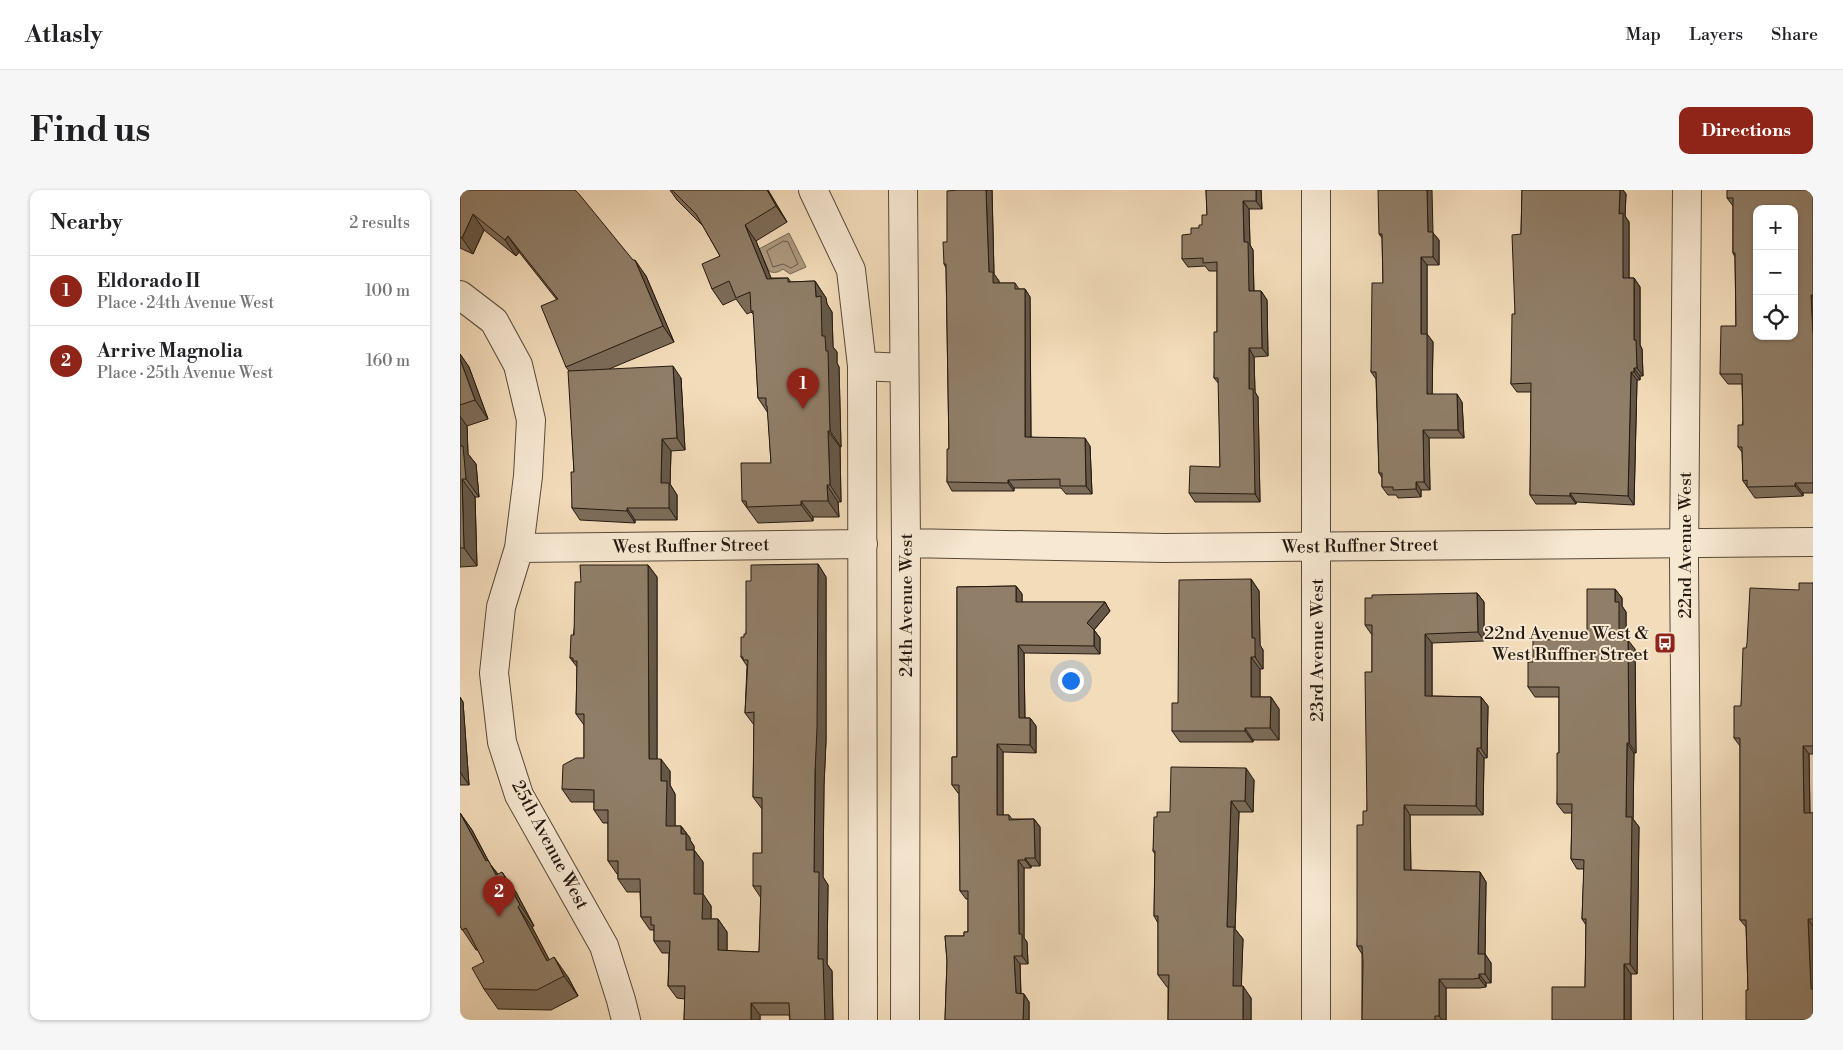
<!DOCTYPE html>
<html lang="en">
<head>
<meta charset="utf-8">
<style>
	body { margin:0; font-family:"Libre Bodoni",serif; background:#f6f6f6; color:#202124 }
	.controls { position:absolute; right:15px; top:15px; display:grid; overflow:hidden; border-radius:10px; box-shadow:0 1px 4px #0004 }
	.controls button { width:45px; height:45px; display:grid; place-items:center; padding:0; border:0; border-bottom:1px solid #e0e0e0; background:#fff; color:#202124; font:25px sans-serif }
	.you { position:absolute; left:610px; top:490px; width:18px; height:18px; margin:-12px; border:4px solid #fff; border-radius:50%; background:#1a73e8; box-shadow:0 0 0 8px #1a73e833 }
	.badge { display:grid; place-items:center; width:32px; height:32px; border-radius:50%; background:#8f2418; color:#fff; font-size:16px; font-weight:700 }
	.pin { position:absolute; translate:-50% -41px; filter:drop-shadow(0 1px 2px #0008) }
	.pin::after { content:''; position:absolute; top:26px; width:18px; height:15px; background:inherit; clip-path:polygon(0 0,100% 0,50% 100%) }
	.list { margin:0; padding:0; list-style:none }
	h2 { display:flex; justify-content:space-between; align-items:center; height:65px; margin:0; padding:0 20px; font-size:21px }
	h2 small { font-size:16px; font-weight:400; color:#757577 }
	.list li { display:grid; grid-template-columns:32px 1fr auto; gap:15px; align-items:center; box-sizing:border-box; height:70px; padding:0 20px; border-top:1px solid #e0e0e0 }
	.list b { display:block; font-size:19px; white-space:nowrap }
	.list p { margin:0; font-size:16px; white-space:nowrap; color:#757577 }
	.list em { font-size:16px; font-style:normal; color:#757577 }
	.icon { flex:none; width:28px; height:28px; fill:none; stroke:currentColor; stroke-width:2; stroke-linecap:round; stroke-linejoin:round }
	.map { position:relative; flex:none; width:1353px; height:830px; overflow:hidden; border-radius:10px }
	header { display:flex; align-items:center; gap:30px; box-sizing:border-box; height:70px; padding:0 25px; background:#fff; border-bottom:1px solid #e0e0e0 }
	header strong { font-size:24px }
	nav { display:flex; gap:28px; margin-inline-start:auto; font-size:18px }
	.intro { display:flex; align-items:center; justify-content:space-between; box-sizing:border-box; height:120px; padding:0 30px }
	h1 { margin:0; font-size:35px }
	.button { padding:12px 22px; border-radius:10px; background:#8f2418; color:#fff; font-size:18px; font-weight:700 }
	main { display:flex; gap:30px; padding:0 30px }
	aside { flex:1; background:#fff; border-radius:10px; box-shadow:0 1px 4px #0004 }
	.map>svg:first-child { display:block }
	.water { fill:#ad9a80; stroke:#766653 }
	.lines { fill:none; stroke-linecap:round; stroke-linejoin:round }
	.shore { stroke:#685a48; stroke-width:1 }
	.minor-casing { stroke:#584a3a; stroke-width:30 }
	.tertiary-casing { stroke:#584a3a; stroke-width:30 }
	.minor { stroke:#f7e8d2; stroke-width:28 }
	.tertiary { stroke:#f7e8d2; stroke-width:28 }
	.wall { fill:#7c6c59; stroke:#241910 }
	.shaded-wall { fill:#655849; stroke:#241910 }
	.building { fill:#907e68; stroke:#241910; fill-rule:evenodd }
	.labels { text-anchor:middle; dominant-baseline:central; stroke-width:4; stroke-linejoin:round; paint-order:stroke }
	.street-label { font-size:18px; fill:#241910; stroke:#f7e8d2 }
	.poi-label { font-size:18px; fill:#241910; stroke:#f7e8d2; text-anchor:end }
</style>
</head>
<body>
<header>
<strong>Atlasly</strong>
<nav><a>Map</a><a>Layers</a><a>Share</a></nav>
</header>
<div class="intro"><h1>Find us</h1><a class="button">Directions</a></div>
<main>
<aside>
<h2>Nearby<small>2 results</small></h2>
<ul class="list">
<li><span class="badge">1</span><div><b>Eldorado II</b><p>Place · 24th Avenue West</p></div><em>100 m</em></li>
<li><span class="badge">2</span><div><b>Arrive Magnolia</b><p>Place · 25th Avenue West</p></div><em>160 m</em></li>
</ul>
</aside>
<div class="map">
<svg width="1353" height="830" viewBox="0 0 1353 830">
	<rect width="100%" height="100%" fill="#f3dcba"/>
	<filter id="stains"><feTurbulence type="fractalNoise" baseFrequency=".004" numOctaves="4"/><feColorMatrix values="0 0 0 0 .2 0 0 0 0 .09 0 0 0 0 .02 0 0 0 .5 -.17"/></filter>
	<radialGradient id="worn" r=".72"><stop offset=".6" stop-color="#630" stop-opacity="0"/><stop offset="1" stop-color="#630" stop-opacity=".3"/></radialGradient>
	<path class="water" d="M329,43L346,77L330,84L323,79C319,82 314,84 309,81L299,59Z"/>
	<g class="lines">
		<path class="shore" d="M324,51L328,52L338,74L331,78L323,74L313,77L307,61Z"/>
		<g class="minor-casing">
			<path id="minor" d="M353,0L391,80L402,176L444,178
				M443,0L446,353L445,830
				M0,105L34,131L58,175L71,230L68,286L59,358L41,417L34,483L42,552L59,605L144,756L161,810L166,830
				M402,176L403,830
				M446,353L705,358L1353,352
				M59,358L403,354
				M856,830V0"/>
		</g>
		<g class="tertiary-casing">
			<path id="tertiary" d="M1227,0L1224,373L1228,830"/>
		</g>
		<use href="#minor" class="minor"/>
		<use href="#tertiary" class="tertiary"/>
	</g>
	<path class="wall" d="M0,0L173,70L186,86L214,152L149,179L221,188L225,260L211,261L210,294L217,305V330H175V333L120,330L112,318L114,282L109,181L106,177L97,110L59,62L56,66L24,40L13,64L0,58Z
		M210,0H308L327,32L296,51L311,88H328L331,92L355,91L366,108L367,114L372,122L373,157L377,162V173L379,177L381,257H380L381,312H378L379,327H353V331L298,333L282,311L311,273L308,223L298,208L294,125L291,122L287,124L276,109L263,115L252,99L260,66L243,36L217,10Z
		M498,0H532L534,84L539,91V93H555L559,99H565L570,107L571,247L630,256L632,304H606L601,298H554V301H492L487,292L489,259L486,78L484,74Z
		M746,0H801L802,19H789L790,55L793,60L794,101H801L807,110L808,166L794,167L795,202L798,207L800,312H735L729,303L760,277L759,194L754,188L757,142V81H749L745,76L728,77L722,69L731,44L742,35L747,25Z
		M1062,0H1163L1166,4L1165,26L1169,32V88H1174L1180,97V155L1182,159L1183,186H1180V190H1177L1174,315L1116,312V314H1076L1070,305L1071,202H1057L1051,194L1055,124L1061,44Z
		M1353,0V303H1343V306L1295,308L1283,291L1282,262L1278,257L1283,230L1282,194H1268L1260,184L1276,136L1275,67L1273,63V16L1267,8Z
		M973,43L979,50V75H967V144L973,152L972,204L1002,212L1004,248H969L970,300H961V307L938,308L936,305H928L922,297V288L919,283L916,189L911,182L923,93L922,48L919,44Z
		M0,164L9,177L28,229L7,236L8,264L16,274L19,307H15L17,376L0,377Z
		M358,374L366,387V551L364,595L363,687L368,695L367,774L372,781L373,830H330L329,825H300V830H224L225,809L217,808L208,796L209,763H202L194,751V740H190L181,727L180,702H167L158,689V684H157L148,671V633H143L134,620V612H111L102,599L124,568V535L116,524L117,477L110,468L121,392L188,375L197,387V569L210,581V595L215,604V636H221L230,648V650L234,656V660L243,672V704L251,716V729H258L267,742V761L299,762L301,708L293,696L302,663V619L293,607L294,535L285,523L287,476L281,467L284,447L286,444L291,391Z
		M791,389L799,401L800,455L803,460V479H800V507H811L819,519V550H793V552H720L712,541L718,513Z
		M1353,393V564H1349L1350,623H1353V830L1288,800L1286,737L1280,730V556L1274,548L1281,516L1286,458L1339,400Z
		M556,396L562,404V412H645L650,421L634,440L640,448V464L564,463L565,528H570L576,536V563L543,562V625H549L552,629H574L580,637V676H571V678H564V748L567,752L568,774H560L561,803L564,804L569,812V830H485L487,771L485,746H504V742H508V709H506L500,701L499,603H498L492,595V567H497V397Z
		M1155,399L1162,408V416L1166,422V450L1175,459L1176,563H1174L1173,629L1179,637L1177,784H1171V830H1092L1125,797L1126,735L1122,729L1124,679H1117L1111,669L1112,623H1104L1097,614L1099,563V507H1075L1068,497L1073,472L1127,449Z
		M1017,403L1024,412V451L972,453V506L1021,507L1028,516L1027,568H1024L1023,625H950L951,680L1020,682L1026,692L1025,764L1031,773V793H1026V797L1020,798H986V830H902V764L897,756L903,635L907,621L912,482V445L905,435Z
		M0,507L3,512L9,595H0Z
		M794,590L793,622H779L775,739L783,749L781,796L791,808V830H708V797H707L698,785V733L694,726L695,664L693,661L697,627Z
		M0,623L12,640L30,674L38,684L56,702L74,736L72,737L89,770L108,787L118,806L91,820L38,819L24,799V772L18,760H16L0,736Z"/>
	<path class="shaded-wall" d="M307,0H308L327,32L316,16Z
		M526,0H532L534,84L539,91V102L533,93L529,82Z
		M796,0H801L802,19L796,11Z
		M967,0H972L973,43L979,50V75L973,67L968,42Z
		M1160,0H1163L1166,4L1165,26L1169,32V96L1163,88L1159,24Z
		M783,11L789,19L790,55L793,60L794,110L789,101L784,52Z
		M13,24L24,40L13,64L2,48Z
		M285,35L296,51L318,105L307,89Z
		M48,46L59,62L56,66L45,50Z
		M961,67L967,75V144L973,152L972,213L967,204L961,144Z
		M175,70L186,86L214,152L203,136Z
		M1174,88L1180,97V155L1182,159L1183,186L1177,178L1174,150Z
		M355,91L366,108L367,114L372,122L373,157L377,162V173L379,177L381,257L370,241L366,161L362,146L356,107Z
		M565,99L570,107L571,255L565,247Z
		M801,101L807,110L808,166L802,158Z
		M1351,105L1353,108V146Z
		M789,158L794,167L795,202L798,207L800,312L795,304L789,199Z
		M0,164L9,177L28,229L15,210L0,169Z
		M213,176L221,188L225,260L217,248Z
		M1174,178L1180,186V190L1174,182Z
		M1171,182L1177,190L1174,315L1168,306Z
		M997,204L1002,212L1004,248L998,240Z
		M0,226L7,236L8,264L16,274L19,307L6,289L0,262Z
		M963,240L969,248L970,300L964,292Z
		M368,241L380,257L381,312L370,295Z
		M625,248L630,256L632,304L626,296Z
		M202,249L211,261L210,294L217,305V330L209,318L201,293Z
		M2,289L15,307L17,376L4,358Z
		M548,290L554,298V301L548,293Z
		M956,292L961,300V307L956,299Z
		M1335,293L1343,303V306L1335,296Z
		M367,295L378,312L379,327L368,311Z
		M1110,303L1116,312V314L1110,306Z
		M341,311L353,327V331L341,315Z
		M167,318L175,330V333L167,321Z
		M358,374L366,387V551L364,595L363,687L368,695L367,774L372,781L373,830H365L358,769L354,682Z
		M188,375L197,387V581L189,569Z
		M791,389L799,401L800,455L803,460V479L795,467L792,448Z
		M556,396L562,404V420L556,412Z
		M1155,399L1162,408V416L1166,422V459L1159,450L1155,412Z
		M1017,403L1024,412V451L1018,442Z
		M645,412L650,421L633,441L627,433Z
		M634,440L640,448V464L634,456Z
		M965,444L972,453V515L965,506Z
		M1168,450L1175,459L1176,563L1169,553Z
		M558,455L564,463L565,536L559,528Z
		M791,467L800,479V519L791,507Z
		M0,507L3,512L9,595L0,582Z
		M811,507L819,519V550L810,538Z
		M1021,507L1028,516L1027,568L1021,558Z
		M570,528L576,536V563L570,555Z
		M785,538L793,550V552L785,541Z
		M1167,553L1174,563L1173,629L1179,637L1177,784L1170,774L1166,627Z
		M537,554L543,562V633L537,625Z
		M1343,556L1349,564L1350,631L1344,623Z
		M1017,558L1024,568L1023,625L1016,616Z
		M201,569L210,581V595L215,604V648L206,636L201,591Z
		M786,578L794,590L793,622L785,611Z
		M771,611L779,622L775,739L783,749L781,808L773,796L767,737Z
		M944,615L950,625L951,689L944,680Z
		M0,623L12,640L30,674L42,690L50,705L26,671Z
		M574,629L580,637V676L575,668Z
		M221,636L230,648V650L234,656V669V660L243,672V704L251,716V741L242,729L234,704L226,660L221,644Z
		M565,668L571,676V678L565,670Z
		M558,670L564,678V748L567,752L568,774L562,766L559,744Z
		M42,682L56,702L74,736L60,715Z
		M1020,682L1026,692L1025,764L1031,773V793L1025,784L1018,764Z
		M58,717L72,737L99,788L87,771Z
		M258,729L267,742V773L258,760Z
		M1348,729L1353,736V802L1351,799Z
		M554,766L560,774L561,811L556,803Z
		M94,767L108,787L118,806L104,786Z
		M1164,774L1171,784V830H1164Z
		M1019,784L1026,793V797L1019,788Z
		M979,789L986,798V830H982L979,826Z
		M783,796L791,808V830H783Z
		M564,804L569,812V830H563Z
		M291,813L300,825V830H291Z"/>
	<path class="building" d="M0,0H115L119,4L173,70H175L203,136L106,177L81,116L98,109L48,46L45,50L13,24L2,48L0,47Z
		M212,0H307L316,16L285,35L307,89L328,88V92L355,91L356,107L361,106L362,146H365L366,161H368L370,241H368L370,295H367L368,311H341V315L287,317L286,311H282L281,273H311L307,216H306V208H298L293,121H291L290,102L276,108L269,91L252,99L242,74L260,66L236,24Z
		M498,0H526L529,82H533V93H555V99H565V247L625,248L626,296H600V289L548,290V293L487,292V259H489L486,74H484L483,52H487V1Z
		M746,0H796V11H783L784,52H788L789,101H801L802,158H789V199H793L795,304L729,303L730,276L760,277L758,188H754V142H757V72L743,73V68L722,69V45L731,44V38H739V35H742V25H747Z
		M918,0H967L968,42H973V67H961V144H967V204H997L998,240H963L964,292H956V299L933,300V297H922V283H919L916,182H911L912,93H923L922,44H919Z
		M1062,0H1160L1159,24L1163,23V88H1174V150H1176L1177,178H1174V182H1171L1168,306L1110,303V306L1070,305L1071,193L1051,194L1052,124H1055L1052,45L1061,44Z
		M1267,0H1353V105H1351L1353,146V293H1335V296L1287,297V290L1283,291L1282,257H1278V235H1283V230L1282,184H1260L1261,136H1276L1275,63H1273V8H1267ZM1297,19H1334V146H1297Z
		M0,169L15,210L0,215Z
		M213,176L217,248L202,249L201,293H209V318H167V321L112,318L111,282H114L108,181Z
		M0,256H3L6,289H2L4,358H0Z
		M358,374L357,538L355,582L354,682H359L358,769H363L365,830H330L329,813H291V830H224L225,796H208L210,751H194V735H191V727H181L180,689H158V671H148V620H134V600L102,599L103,575L116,568H124V524H116L117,471H113V468H110L111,445H114L115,392H121L120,375H188L189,569H201V591H207L206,636H221V644H226V660H234V704H243L242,729H258V760L299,762L301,696H293V663H302V608L293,607L294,522L285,523L288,470H283V467H281V447H284V444H286V391H291V375Z
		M791,389L792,448H795V467H791V507H811L810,538H785V541H712V513H718L719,390Z
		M1339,393H1353V556H1343L1344,623H1353V729H1348L1351,799H1353V830H1286V800H1288L1286,730H1280V548H1274V516H1281L1283,458H1286L1287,453L1290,398L1339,400Z
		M556,396V412H645L627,433L634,440V456L558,455L559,528H570V555L537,554V625H549V630L574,629L575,668H565V670H558L559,744H562V766H554L556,803L564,804L563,830H485L487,771L485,746H504V742H508V701H500L499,595H492V567H497V397Z
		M1127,399H1155V412H1159V450H1168L1169,553H1167L1166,627H1172L1170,774H1164V830H1092V797H1125L1126,729H1122L1124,670L1111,669L1112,614H1097V563H1099V497H1068V472H1073V450L1127,449Z
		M1017,403L1018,442L965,444V506L1021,507V558H1017L1016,616L944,615V680L1020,682L1018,764H1025V784H1019V788L1013,789H979V826H975V830H902L903,772L902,756H897V635H903V621H907L905,482H912V435H905V408H912V405Z
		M711,577L786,578L785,611H771L767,737H774L773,796H783V830H708L709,785H698V726H694L695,661H693L694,627H697V622H710Z
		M0,623L26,671L28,670L36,685L42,682L60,715L58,717L87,771L94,767L104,786L77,800L24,799L12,778L24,772L6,738L2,740L0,736Z"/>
	<defs>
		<g id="bus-square" transform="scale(1.125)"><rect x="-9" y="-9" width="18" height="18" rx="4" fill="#8f2418" stroke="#f7e8d2"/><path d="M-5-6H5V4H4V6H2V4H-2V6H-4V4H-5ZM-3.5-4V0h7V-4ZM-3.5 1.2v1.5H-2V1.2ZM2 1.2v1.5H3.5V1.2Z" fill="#fff"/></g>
	</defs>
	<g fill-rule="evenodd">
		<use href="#bus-square" x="1205" y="453"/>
	</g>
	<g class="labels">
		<g class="street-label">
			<text transform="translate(1225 355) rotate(-90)">22nd Avenue West</text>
			<text transform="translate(231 356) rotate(-1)">West Ruffner Street</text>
			<text transform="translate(900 356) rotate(-1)">West Ruffner Street</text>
			<text transform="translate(446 415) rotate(-90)">24th Avenue West</text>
			<text transform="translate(857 460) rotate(-90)">23rd Avenue West</text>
			<text transform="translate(90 655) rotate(62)">25th Avenue West</text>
		</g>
		<g class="poi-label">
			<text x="1189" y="443">22nd Avenue West &amp;<tspan x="1189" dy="21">West Ruffner Street</tspan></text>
		</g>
	</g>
	<rect width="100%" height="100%" filter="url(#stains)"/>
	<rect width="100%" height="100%" fill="url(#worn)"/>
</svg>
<div class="controls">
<button>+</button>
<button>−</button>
<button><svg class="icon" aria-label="locate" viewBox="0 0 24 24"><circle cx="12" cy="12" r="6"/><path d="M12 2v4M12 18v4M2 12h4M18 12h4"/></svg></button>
</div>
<div class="you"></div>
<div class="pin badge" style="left:343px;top:219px">1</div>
<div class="pin badge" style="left:39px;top:727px">2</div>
</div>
</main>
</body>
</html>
